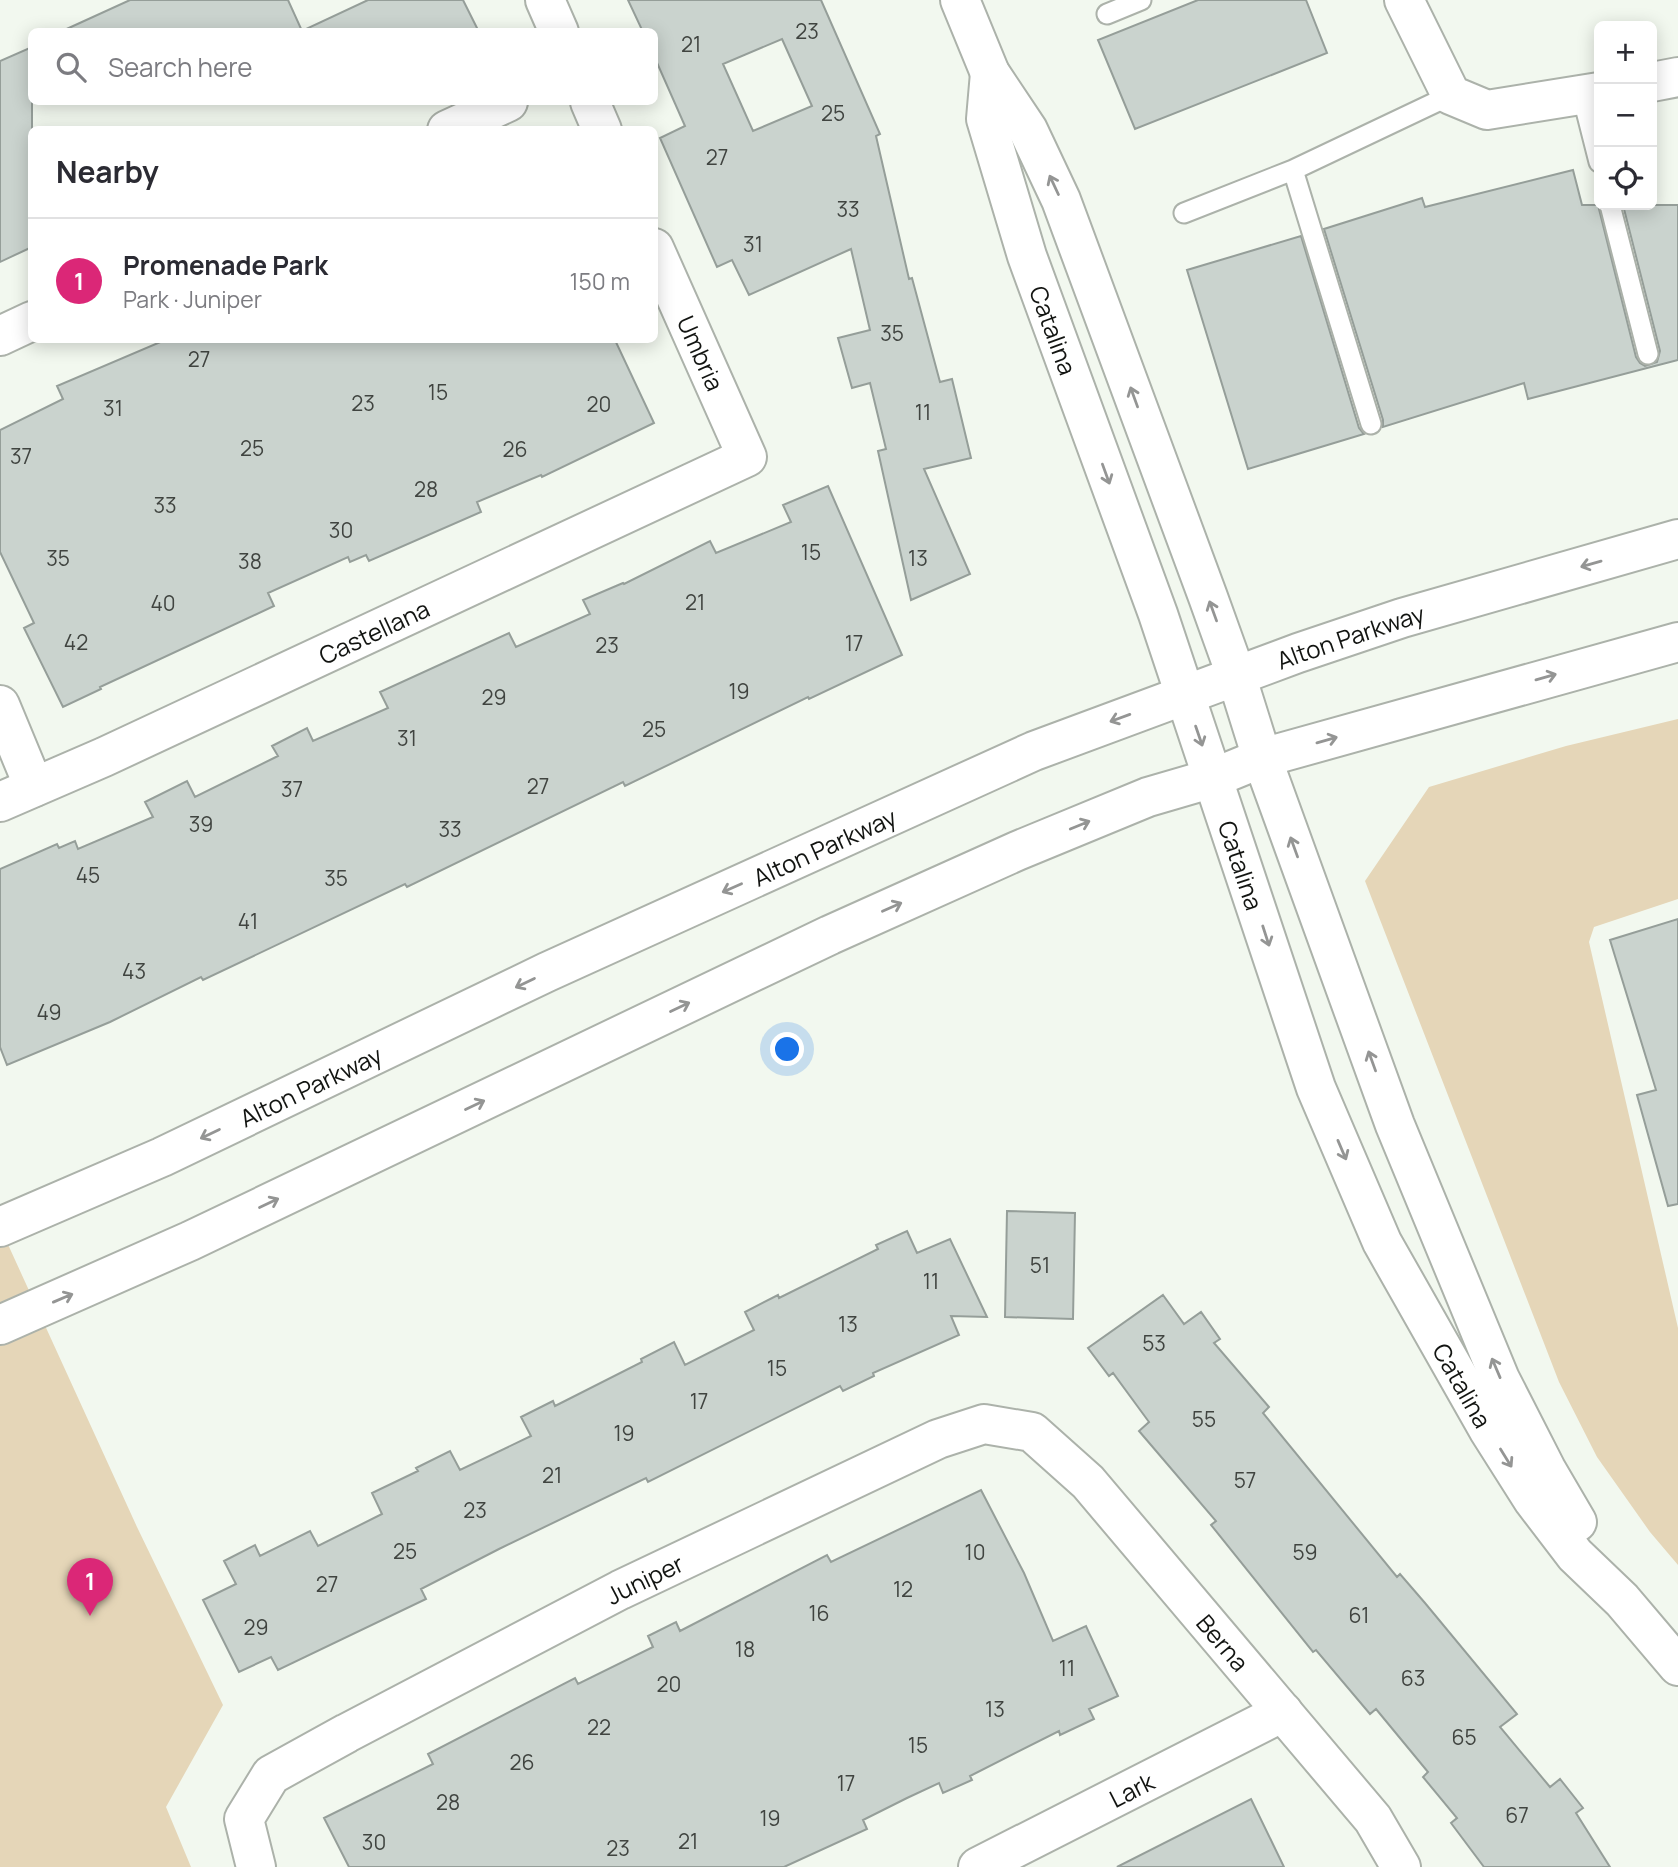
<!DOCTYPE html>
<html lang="en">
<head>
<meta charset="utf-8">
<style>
	body { margin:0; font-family:Manrope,sans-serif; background:#f2f2f3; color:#2b2b33 }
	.controls { position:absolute; right:21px; top:21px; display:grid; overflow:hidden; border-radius:10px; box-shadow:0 4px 18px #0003 }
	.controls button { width:63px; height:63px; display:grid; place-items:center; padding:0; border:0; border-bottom:2px solid #e1e1e2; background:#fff; color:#2b2b33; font:35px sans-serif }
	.you { position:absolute; left:788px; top:1050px; width:24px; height:24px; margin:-18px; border:5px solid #fff; border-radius:50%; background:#1a73e8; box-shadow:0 0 0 10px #1a73e833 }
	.badge { display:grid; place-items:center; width:46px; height:46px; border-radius:50%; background:#db2777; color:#fff; font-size:23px; font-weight:700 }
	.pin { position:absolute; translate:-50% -58px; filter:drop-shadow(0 2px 4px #0008) }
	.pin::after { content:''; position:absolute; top:37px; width:24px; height:21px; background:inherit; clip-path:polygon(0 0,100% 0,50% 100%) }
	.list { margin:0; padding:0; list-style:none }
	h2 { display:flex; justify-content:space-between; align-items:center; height:91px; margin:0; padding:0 28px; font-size:30px }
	h2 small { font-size:23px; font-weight:400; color:#7c7c81 }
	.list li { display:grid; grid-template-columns:46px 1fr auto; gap:21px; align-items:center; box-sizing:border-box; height:126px; padding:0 28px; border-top:2px solid #e1e1e2 }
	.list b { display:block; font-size:26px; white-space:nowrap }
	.list p { margin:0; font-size:23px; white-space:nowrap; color:#7c7c81 }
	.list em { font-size:23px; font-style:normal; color:#7c7c81 }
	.icon { flex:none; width:38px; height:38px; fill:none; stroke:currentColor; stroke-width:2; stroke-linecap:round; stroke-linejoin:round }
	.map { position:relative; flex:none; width:1678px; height:1867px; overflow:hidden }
	.search { position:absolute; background:#fff; box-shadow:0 4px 18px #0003; left:28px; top:28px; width:630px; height:77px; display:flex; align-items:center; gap:18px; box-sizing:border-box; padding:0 24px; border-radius:10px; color:#7c7c81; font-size:26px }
	.panel { position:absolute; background:#fff; box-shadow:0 4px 18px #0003; left:28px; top:126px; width:630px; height:217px; border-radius:10px }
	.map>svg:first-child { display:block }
	.green { fill:#e5d6b8 }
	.building { fill:#cad3ce; stroke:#959e99; stroke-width:2; fill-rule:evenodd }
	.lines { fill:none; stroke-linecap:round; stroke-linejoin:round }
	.service-casing { stroke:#acb2aa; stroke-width:23 }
	.minor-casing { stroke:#acb2aa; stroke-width:42 }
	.tertiary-casing { stroke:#acb2aa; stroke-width:42 }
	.primary-casing { stroke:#acb2aa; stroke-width:42 }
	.service { stroke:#fff; stroke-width:19 }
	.minor { stroke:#fff; stroke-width:38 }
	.tertiary { stroke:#fff; stroke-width:38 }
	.primary { stroke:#fff; stroke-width:38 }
	.oneway { stroke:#949594 }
	.labels { text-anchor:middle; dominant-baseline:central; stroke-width:7; stroke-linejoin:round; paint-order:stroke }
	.number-label { font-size:21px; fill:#404440 }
	.street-label { font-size:24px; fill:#121411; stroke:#fff }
</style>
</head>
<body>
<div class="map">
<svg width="1678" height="1867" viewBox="0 0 1678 1867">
	<rect width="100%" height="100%" fill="#f2f8ef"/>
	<path class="green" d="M1678,719V899L1594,927L1589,942L1678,1328V1565L1650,1532L1597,1457L1559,1382L1365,881L1429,787L1566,746Z
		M0,1227L137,1527L223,1705L166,1807L191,1867H0Z"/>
	<path class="building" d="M130,0H288L302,31L368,0H463L479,32H60Z
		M628,0H821L880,134L876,136L909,279L912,278L940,382L952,379L971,458L924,469L970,574L911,600L878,451L886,449L870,383L852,388L838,338L870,330L851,249L749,295L732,260L717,267L660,138L685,126L654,56V32H643ZM782,39L812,106L753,131L723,64Z
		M1198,0H1306L1327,53L1135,129L1098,40Z
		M32,47V247L0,262V61Z
		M1573,170L1582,205H1598L1636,357L1640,363L1645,366L1657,362L1660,351L1623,205H1678V360L1528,399L1524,383L1383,427V420L1324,229L1422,198L1425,207Z
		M1301,236L1359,428L1364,434L1248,469L1187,270Z
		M165,340H615L654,423L542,477L541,475L477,502L481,512L369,561L366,555L350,562L348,557L268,593L274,606L100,687L101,689L63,707L24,628L34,623L0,552V430L63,399L57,386Z
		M828,486L902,655L809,699L808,697L625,786L623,782L407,887L405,884L203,980L201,977L110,1022L7,1065L0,1047V869L57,844L59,848L75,841L78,849L153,817L145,802L187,781L195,797L278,756L272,746L307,728L313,741L388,708L380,692L509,633L516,647L590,614L583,600L623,583L624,584L710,541L716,553L791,522L783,505Z
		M1678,919V1204L1668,1206L1637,1095L1656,1090L1610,940Z
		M1007,1211L1075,1213L1073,1319L1005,1317Z
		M907,1231L917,1253L950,1239L987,1317L951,1316L959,1335L873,1373L874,1376L843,1391L840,1386L648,1482L646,1478L499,1549L421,1589L426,1599L278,1670L271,1657L239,1672L203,1600L236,1584L224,1561L255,1545L260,1556L310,1531L318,1546L382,1514L372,1493L418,1471L416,1468L450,1451L460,1470L531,1436L521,1417L553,1401L555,1406L642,1362L641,1359L674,1342L685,1365L754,1330L745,1312L778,1295L779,1298L878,1249L876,1245Z
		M1163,1295L1184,1324L1201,1312L1220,1339L1214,1343L1269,1407L1263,1413L1397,1577L1400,1574L1425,1603L1517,1714L1500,1727L1550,1787L1560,1779L1583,1808L1576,1813L1610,1867H1484L1451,1823L1457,1818L1423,1777L1428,1772L1376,1709L1370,1714L1316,1650L1313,1652L1211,1525L1216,1521L1139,1431L1149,1422L1113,1373L1109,1376L1088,1348Z
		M981,1490L1024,1573L1053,1641L1086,1626L1118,1696L1089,1709L1094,1719L1060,1735L1059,1731L970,1776L972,1780L943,1793L939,1783L907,1798L863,1820L867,1829L784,1867H349L324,1818L433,1764L428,1754L575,1678L578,1684L653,1647L648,1636L676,1622L680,1631L827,1555L831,1562Z
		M1251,1799L1284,1867H1117Z"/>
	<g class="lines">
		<g class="service-casing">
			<path id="service" d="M1107,14L1141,0
				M1582,95L1599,162
				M1293,170L1371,424
				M1610,205L1648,354
				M1184,213L1293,170L1451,95"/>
		</g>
		<g class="minor-casing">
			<g id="minor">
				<path d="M545,0L559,32"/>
				<path d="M1404,0L1451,95L1487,110L1599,92"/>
				<path d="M1652,82L1678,77"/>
				<path d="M590,102L602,130"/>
				<path d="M447,130L508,102"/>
				<path d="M0,336L32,321"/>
				<path d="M0,705L34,787"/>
				<path id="s1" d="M0,802L104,757L747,457L654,248"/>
				<path id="s2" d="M256,1867L244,1819L271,1775L347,1733L620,1590L938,1439L984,1424L1032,1432L1088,1482L1373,1819L1401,1867"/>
				<path id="s3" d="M978,1867L1283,1712"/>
			</g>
		</g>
		<g class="tertiary-casing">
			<g id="tertiary">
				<path d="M960,0L990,73L1028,130L1061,200L1208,597L1236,675L1262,758L1395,1125L1500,1379L1546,1469L1577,1522"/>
				<path id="s4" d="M990,73L986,119L1027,256L1158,614L1316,1088L1382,1242L1488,1429L1533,1500L1575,1555L1622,1600L1678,1666"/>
			</g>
		</g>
		<g class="primary-casing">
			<g id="primary">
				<path id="s5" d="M0,1227L162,1157L547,972L1034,751L1298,653L1402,618L1678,539"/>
				<path d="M0,1325L190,1241L830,935L1017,851L1148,797L1213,778L1262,758L1678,642"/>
			</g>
		</g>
		<use href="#service" class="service"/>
		<use href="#minor" class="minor"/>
		<use href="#tertiary" class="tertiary"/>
		<use href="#primary" class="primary"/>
	</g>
	<defs><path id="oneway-shaft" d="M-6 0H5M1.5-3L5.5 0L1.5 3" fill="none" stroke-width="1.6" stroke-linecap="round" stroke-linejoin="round" transform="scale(1.75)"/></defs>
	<g class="oneway">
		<use href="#oneway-shaft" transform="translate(1054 185) rotate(-115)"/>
		<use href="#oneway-shaft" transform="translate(1134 397) rotate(-110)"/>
		<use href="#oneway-shaft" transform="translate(1106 474) rotate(70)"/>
		<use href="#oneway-shaft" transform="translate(1591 564) rotate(164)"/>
		<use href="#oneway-shaft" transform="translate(1213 611) rotate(-110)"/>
		<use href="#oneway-shaft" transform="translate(1546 677) rotate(-16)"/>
		<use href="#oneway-shaft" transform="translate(1120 718) rotate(160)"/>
		<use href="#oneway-shaft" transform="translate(1199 736) rotate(71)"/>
		<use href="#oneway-shaft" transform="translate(1327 740) rotate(-16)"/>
		<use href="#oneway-shaft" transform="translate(1080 825) rotate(-22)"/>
		<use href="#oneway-shaft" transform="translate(1294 847) rotate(-110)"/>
		<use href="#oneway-shaft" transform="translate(732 888) rotate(156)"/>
		<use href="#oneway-shaft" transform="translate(892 907) rotate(-24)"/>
		<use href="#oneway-shaft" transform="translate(1266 936) rotate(72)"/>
		<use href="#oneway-shaft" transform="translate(525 983) rotate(154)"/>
		<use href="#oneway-shaft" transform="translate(680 1007) rotate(-25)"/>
		<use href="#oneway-shaft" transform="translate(1372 1061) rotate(-110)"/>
		<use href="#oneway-shaft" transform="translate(475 1105) rotate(-25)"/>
		<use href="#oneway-shaft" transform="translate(210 1134) rotate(154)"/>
		<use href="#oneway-shaft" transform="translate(1342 1150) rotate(67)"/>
		<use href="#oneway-shaft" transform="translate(269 1203) rotate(-25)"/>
		<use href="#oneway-shaft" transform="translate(63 1298) rotate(-23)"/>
		<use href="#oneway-shaft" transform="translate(1496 1368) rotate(-113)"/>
		<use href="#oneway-shaft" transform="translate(1506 1458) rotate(58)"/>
	</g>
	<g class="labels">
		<g class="number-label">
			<text x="807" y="31">23</text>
			<text x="691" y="44">21</text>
			<text x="833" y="113">25</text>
			<text x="717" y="157">27</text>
			<text x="848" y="209">33</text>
			<text x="753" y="244">31</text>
			<text x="892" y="333">35</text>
			<text x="199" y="359">27</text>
			<text x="438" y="392">15</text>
			<text x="363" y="403">23</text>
			<text x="599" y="404">20</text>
			<text x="113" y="408">31</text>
			<text x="923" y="412">11</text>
			<text x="252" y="448">25</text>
			<text x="515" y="449">26</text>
			<text x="21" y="456">37</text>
			<text x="426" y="489">28</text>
			<text x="165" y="505">33</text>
			<text x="341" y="530">30</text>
			<text x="811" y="552">15</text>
			<text x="58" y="558">35</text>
			<text x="918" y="558">13</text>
			<text x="250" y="561">38</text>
			<text x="695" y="602">21</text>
			<text x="163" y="603">40</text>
			<text x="76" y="642">42</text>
			<text x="854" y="643">17</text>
			<text x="607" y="645">23</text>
			<text x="739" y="691">19</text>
			<text x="494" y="697">29</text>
			<text x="654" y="729">25</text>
			<text x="407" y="738">31</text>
			<text x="538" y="786">27</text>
			<text x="292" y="789">37</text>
			<text x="201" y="824">39</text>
			<text x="450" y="829">33</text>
			<text x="88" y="875">45</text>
			<text x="336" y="878">35</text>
			<text x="248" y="921">41</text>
			<text x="134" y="971">43</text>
			<text x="49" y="1012">49</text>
			<text x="1040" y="1265">51</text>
			<text x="931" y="1281">11</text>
			<text x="848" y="1324">13</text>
			<text x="1154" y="1343">53</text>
			<text x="777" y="1368">15</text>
			<text x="699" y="1401">17</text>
			<text x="1204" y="1419">55</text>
			<text x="624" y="1433">19</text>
			<text x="552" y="1475">21</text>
			<text x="1245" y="1480">57</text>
			<text x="475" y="1510">23</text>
			<text x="405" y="1551">25</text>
			<text x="975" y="1552">10</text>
			<text x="1305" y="1552">59</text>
			<text x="327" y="1584">27</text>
			<text x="903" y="1589">12</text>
			<text x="819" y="1613">16</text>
			<text x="1359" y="1615">61</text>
			<text x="256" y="1627">29</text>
			<text x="745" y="1649">18</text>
			<text x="1067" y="1668">11</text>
			<text x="1413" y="1678">63</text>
			<text x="669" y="1684">20</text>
			<text x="995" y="1709">13</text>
			<text x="599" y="1727">22</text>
			<text x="1464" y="1737">65</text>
			<text x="918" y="1745">15</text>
			<text x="522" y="1762">26</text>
			<text x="846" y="1783">17</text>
			<text x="448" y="1802">28</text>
			<text x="1517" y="1815">67</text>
			<text x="770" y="1818">19</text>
			<text x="688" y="1841">21</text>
			<text x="374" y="1842">30</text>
			<text x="618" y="1848">23</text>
		</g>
		<g class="street-label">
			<text stroke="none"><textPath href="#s4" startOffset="268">Catalina</textPath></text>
			<text transform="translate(701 353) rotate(66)">Umbria</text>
			<text stroke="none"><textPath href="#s1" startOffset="411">Castellana</textPath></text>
			<text stroke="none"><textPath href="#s5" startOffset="1475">Alton Parkway</textPath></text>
			<text stroke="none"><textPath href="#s5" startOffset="908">Alton Parkway</textPath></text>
			<text stroke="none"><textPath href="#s4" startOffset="835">Catalina</textPath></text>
			<text stroke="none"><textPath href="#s5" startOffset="341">Alton Parkway</textPath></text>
			<text stroke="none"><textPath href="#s4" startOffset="1402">Catalina</textPath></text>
			<text stroke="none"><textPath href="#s2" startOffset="523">Juniper</textPath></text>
			<text stroke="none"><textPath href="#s2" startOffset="1230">Berna</textPath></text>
			<text stroke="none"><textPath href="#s3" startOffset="172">Lark</textPath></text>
		</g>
	</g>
</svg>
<div class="controls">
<button>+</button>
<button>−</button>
<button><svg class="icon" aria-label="locate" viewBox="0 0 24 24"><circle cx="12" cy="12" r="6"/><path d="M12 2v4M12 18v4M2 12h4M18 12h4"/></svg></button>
</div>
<div class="you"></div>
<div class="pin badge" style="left:90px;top:1616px">1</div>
<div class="search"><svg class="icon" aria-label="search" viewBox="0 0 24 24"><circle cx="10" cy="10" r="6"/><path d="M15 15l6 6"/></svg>Search here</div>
<section class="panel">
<h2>Nearby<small></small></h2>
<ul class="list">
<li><span class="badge">1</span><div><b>Promenade Park</b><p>Park · Juniper</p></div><em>150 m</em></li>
</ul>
</section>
</div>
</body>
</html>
